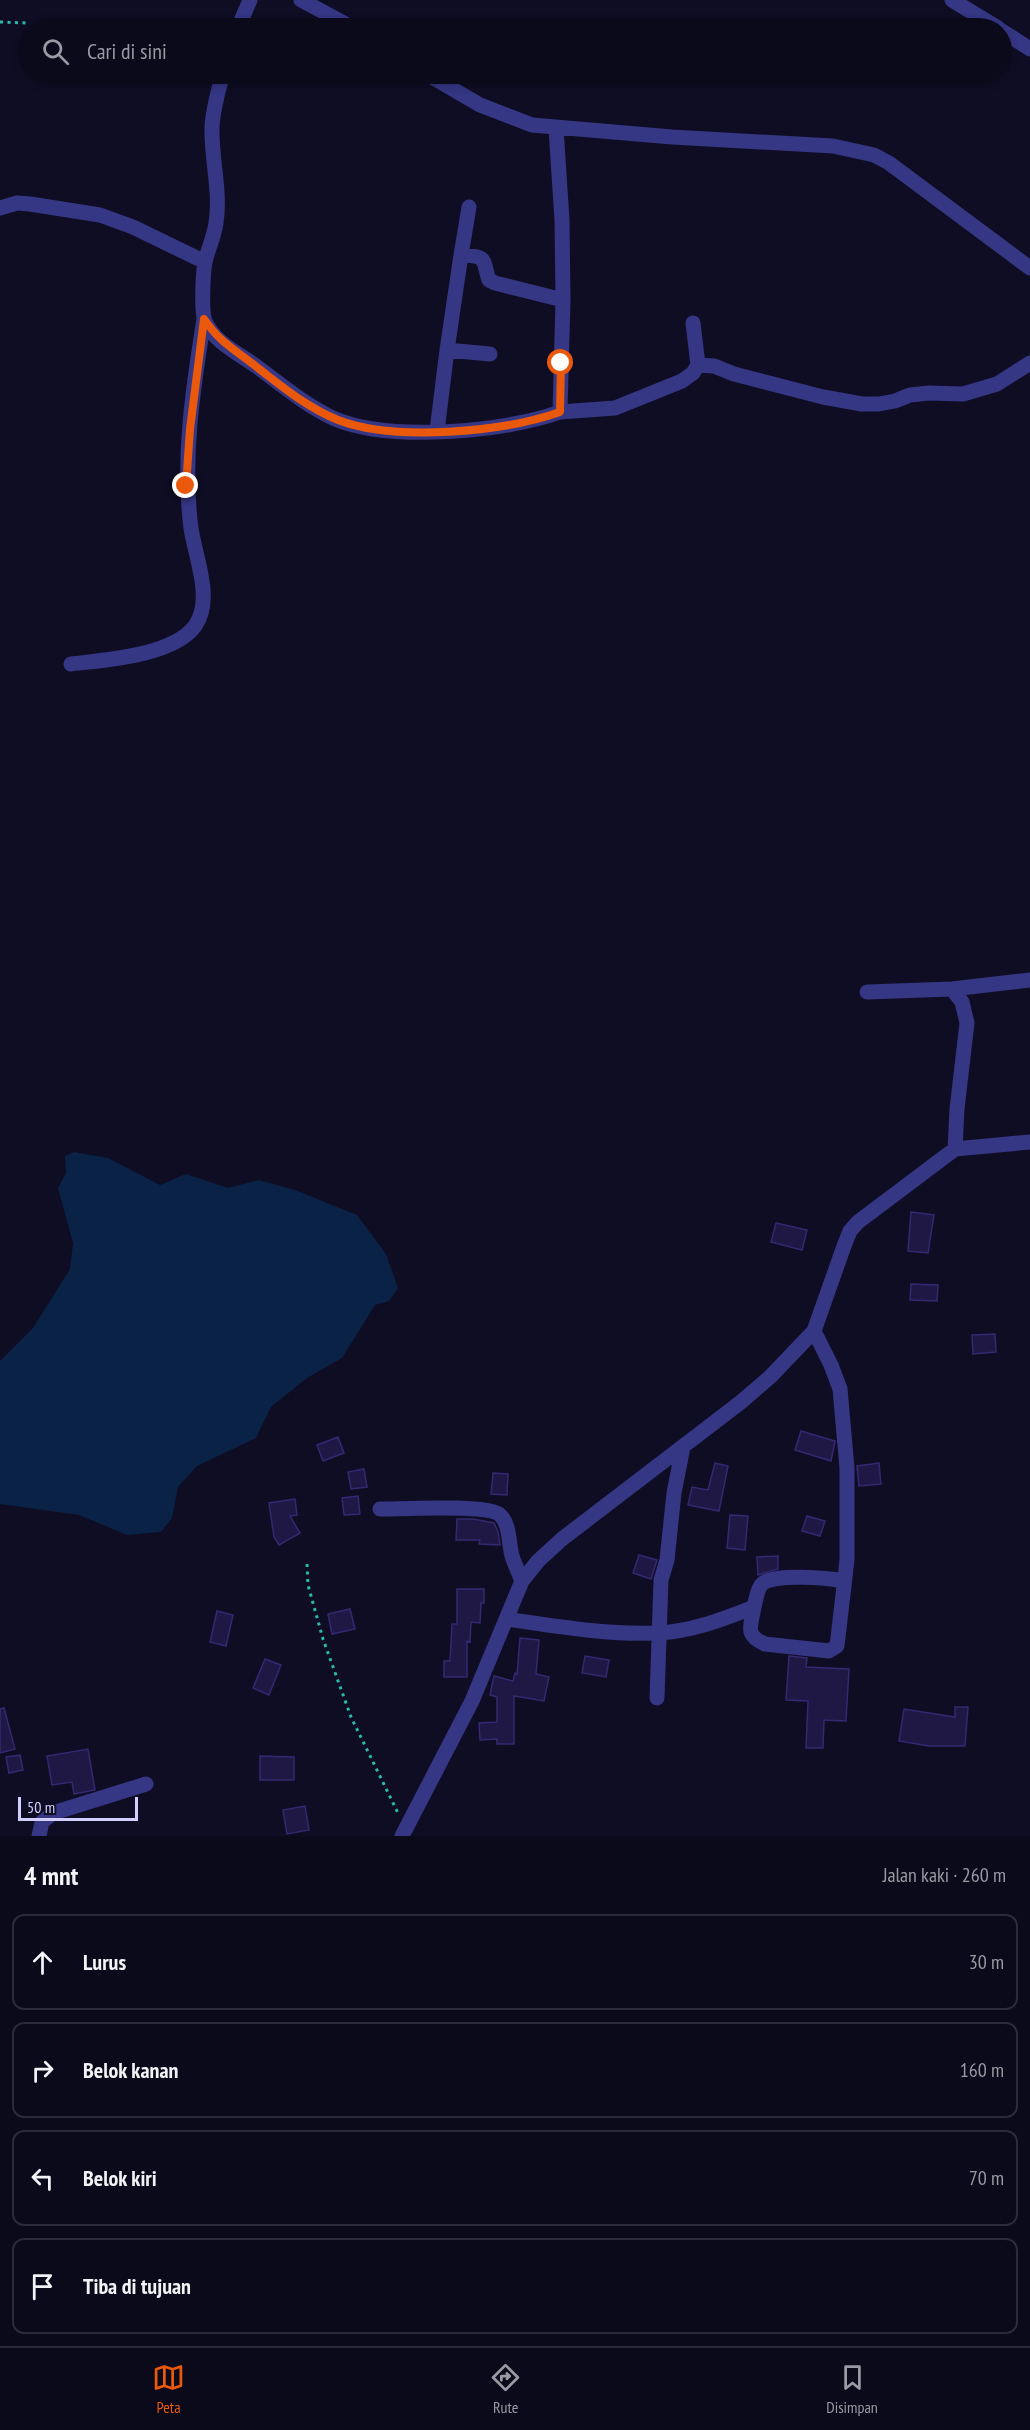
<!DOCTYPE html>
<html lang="id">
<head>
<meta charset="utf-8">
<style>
	body { margin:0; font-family:"PT Sans Narrow",sans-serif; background:#191827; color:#f1f3f6 }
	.scale { position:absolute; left:18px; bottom:15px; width:120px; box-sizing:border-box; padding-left:6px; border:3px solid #d2ceff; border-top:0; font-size:16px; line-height:21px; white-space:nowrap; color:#d2ceff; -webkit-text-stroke:4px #0f0d23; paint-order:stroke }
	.stop { position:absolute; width:18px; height:18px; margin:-14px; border:4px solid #ea580c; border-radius:50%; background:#fff }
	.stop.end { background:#ea580c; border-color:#fff; box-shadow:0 2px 6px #0008 }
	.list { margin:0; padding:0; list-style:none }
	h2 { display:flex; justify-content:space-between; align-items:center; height:78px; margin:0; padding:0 24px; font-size:26px }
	h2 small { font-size:20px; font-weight:400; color:#9a9aa2 }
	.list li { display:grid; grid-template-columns:39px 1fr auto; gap:18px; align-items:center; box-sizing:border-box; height:96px; margin:0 12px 12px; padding:0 12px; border:2px solid #2b2b39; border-radius:12px }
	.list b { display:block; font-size:22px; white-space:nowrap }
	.list em { font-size:20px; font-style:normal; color:#9a9aa2 }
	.icon { flex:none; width:33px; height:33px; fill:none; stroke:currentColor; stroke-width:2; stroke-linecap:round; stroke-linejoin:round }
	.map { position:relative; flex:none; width:1030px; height:1836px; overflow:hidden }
	.search { position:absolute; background:#0b0a1a; box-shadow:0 3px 9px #0003; left:18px; right:18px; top:18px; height:66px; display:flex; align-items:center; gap:15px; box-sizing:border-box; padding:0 21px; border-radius:33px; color:#9a9aa2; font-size:22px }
	.sheet { height:510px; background:#0b0a1a }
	nav { display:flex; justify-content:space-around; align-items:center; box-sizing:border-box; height:84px; border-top:2px solid #2b2b39; background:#0b0a1a; font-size:16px; color:#9a9aa2 }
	nav a { display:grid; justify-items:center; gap:3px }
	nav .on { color:#ea580c }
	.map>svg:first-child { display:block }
	.water { fill:#092246 }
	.building { fill:#1f1845; stroke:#342872; stroke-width:1.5 }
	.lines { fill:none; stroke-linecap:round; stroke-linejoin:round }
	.path { stroke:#28baaa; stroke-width:3; stroke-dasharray:3 4.5; stroke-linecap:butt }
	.minor { stroke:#353684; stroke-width:15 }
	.route { stroke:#ea580c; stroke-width:8 }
</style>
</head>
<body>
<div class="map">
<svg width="1030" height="1836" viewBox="0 0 1030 1836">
	<rect width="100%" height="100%" fill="#0f0d23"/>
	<path class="water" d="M74,1152L108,1158L160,1185L186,1174L228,1188L259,1180L295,1190L357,1215L386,1254L398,1288L389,1301L375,1305L342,1358L307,1378L271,1407L256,1438L197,1466L178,1487L172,1518L161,1532L127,1535L79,1515L0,1504V1361L33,1328L70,1269L73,1243L58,1188L66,1173L65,1156Z"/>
	<path class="building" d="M911,1212L934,1215L928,1253L908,1251Z
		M776,1223L807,1230L802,1250L771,1242Z
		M911,1284L938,1285L937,1301L910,1300Z
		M995,1334L996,1352L973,1354L972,1335Z
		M801,1431L835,1441L831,1461L795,1450Z
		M338,1437L344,1453L323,1461L317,1445Z
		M715,1463L728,1466L719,1511L688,1505L692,1487L708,1490Z
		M879,1463L881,1484L859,1486L857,1466Z
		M364,1469L367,1487L351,1489L348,1472Z
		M493,1473L508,1474L507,1495L491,1494Z
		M358,1496L360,1514L344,1515L342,1498Z
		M295,1499L297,1515L290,1516L300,1533L279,1545L274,1537L269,1503Z
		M730,1515L748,1516L745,1550L727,1548Z
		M807,1516L825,1521L820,1536L802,1531Z
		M457,1519H473L494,1523L498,1532L500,1545L479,1544L480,1540H456Z
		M639,1555L657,1560L651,1579L633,1573Z
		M778,1556V1569L758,1575L757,1557Z
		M457,1589H484V1603H481L480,1623L471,1622L470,1642L467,1641V1677H444V1661H450L452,1624H457Z
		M350,1609L355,1629L332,1634L328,1614Z
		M217,1611L233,1615L226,1646L210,1642Z
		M520,1638L539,1640L536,1674L549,1677L544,1701L514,1696V1744H497V1739L480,1740L479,1723L497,1722V1697L490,1695L494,1676L513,1681L515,1673L517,1674Z
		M585,1656L609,1660L606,1677L582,1673Z
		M789,1656L807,1658L806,1667L849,1669L846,1721L824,1720L823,1748H806L808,1701L786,1700Z
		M265,1659L281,1665L269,1695L253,1688Z
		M955,1707H968L965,1746H929L899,1741L904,1709L955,1717Z
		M4,1708L15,1749L0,1753V1709Z
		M88,1749L95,1790L74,1794L72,1782L52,1785L47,1756Z
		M20,1755L23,1770L9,1773L6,1757Z
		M260,1756L294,1757V1780H260Z
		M305,1806L309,1830L287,1834L283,1810Z"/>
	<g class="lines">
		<path class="path" d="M0,22L26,23
			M307,1564L308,1585L323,1639L351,1717L398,1813"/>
		<path class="minor" d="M301,0L353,28
			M952,0L998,28
			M238,28L250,0
			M1002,31L1030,49
			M223,74C218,91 213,109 212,127C211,159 221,191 216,223C214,237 208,249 205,262C203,273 201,312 205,321C215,343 238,353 256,366C282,385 305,405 335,419C391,442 504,432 560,412L563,300L562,220L556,128
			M427,74L480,105L532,125L672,137L833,146L874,155L889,163L1030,268
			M0,208L17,203L30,204L100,215L133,227L205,262
			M461,255L469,207
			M490,354L447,350L461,255C489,256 482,260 489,280L495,283L563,300
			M698,365L714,366L734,374L823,397L862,404H879L895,401L910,395L929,393L963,394L997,384L1030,363
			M560,412L615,408L682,381L693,373L698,365L693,323
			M437,431L447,350
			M71,664C104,660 173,656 195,626C214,599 195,557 191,528C182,459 193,388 204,319
			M952,989L962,1002L967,1023L957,1109L955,1149
			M867,992L952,989L1030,980
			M380,1509C400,1509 489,1504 500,1515C511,1525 508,1546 513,1559C516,1567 519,1574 522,1581
			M754,1607C751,1626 744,1635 765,1644L829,1651L837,1646L847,1560V1468L840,1389L831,1365L814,1331
			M506,1619C555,1626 606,1635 657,1633C691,1632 723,1619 754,1607C756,1600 757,1589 762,1584C772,1573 829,1578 844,1581
			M657,1698L661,1580L667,1560L674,1493L683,1447
			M39,1836L42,1822L53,1813L146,1784
			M402,1836L472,1701L522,1581L538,1561L562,1539L741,1402L771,1376L814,1331L844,1246L850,1231L858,1222L955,1149L1030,1142"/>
	</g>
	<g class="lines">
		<path class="route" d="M186,486L190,429L204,319C221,344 236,350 258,368C284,388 308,408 338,420C395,442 503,432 560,412L561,363"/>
	</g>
</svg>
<div class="scale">50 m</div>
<div class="stop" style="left:561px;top:363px"></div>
<div class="stop end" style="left:186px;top:486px"></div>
<div class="search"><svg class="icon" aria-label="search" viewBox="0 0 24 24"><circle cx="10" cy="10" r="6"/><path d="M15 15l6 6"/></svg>Cari di sini</div>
</div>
<section class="sheet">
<h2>4 mnt<small>Jalan kaki · 260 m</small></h2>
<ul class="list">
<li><svg class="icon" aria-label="ahead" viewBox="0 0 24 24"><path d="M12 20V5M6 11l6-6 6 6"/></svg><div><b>Lurus</b></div><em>30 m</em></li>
<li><svg class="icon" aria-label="right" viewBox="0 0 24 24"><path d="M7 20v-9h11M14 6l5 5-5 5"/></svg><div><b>Belok kanan</b></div><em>160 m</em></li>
<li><svg class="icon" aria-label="left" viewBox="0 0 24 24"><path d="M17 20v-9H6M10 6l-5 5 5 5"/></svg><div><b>Belok kiri</b></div><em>70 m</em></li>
<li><svg class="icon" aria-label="arrive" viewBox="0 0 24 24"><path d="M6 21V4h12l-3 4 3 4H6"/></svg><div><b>Tiba di tujuan</b></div></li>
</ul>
</section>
<nav>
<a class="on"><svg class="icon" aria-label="map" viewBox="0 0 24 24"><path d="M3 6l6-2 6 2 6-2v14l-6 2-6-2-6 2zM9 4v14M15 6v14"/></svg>Peta</a>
<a><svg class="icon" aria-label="directions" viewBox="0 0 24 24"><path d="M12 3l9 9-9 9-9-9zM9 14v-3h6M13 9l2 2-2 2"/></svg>Rute</a>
<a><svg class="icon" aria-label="saved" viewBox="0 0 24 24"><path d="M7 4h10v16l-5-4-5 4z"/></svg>Disimpan</a>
</nav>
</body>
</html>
